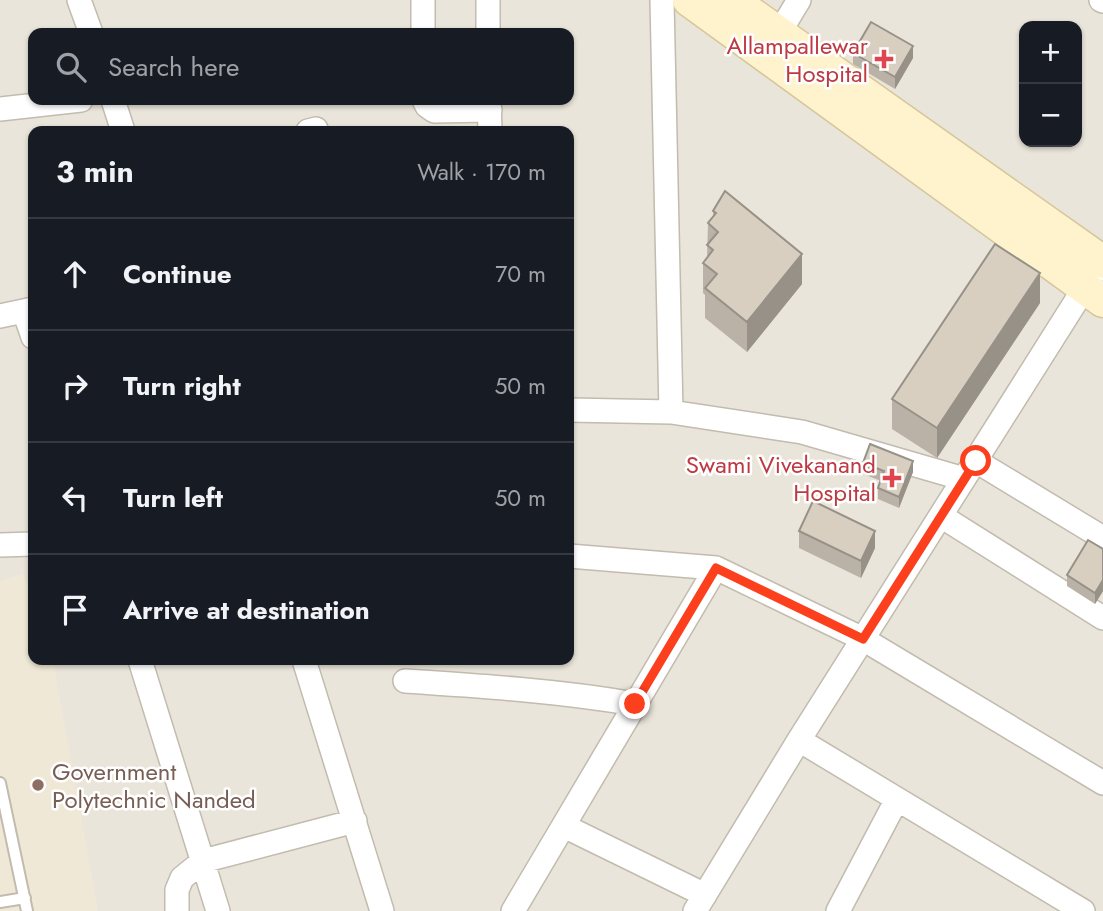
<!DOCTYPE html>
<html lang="en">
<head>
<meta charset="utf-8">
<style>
	body { margin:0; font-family:Jost,sans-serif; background:#242831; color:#f1f3f6 }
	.controls { position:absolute; right:21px; top:21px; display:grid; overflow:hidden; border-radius:14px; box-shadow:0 2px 5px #0004 }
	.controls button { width:63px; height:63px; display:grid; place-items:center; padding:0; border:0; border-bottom:2px solid #363941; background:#171b24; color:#f1f3f6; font:35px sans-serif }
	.stop { position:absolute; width:21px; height:21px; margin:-16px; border:5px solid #fc3f1d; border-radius:50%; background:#fff }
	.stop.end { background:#fc3f1d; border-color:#fff; box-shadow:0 2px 7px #0008 }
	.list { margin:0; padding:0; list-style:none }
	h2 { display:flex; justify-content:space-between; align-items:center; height:91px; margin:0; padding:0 28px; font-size:30px }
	h2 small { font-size:23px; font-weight:400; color:#9ea1a6 }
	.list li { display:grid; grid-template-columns:46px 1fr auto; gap:21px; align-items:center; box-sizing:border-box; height:112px; padding:0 28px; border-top:2px solid #363941 }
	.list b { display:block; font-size:26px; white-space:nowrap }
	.list em { font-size:23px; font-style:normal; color:#9ea1a6 }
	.icon { flex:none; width:38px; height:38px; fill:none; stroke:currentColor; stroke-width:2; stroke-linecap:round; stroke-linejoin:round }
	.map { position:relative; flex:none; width:1103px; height:911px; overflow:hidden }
	.search { position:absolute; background:#171b24; box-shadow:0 2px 5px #0004; left:28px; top:28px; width:546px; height:77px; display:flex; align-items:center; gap:18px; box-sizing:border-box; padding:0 24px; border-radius:14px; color:#9ea1a6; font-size:26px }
	.panel { position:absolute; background:#171b24; box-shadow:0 2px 5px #0004; left:28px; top:126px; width:546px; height:539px; border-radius:14px }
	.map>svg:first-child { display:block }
	.residential { fill:#eae5da; fill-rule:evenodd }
	.education { fill:#efe8d6 }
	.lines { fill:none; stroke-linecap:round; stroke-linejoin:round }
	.lane-casing { stroke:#c2bbae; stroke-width:14 }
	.street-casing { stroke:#c2bbae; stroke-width:26 }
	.secondary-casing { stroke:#d6c79b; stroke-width:35 }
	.lane { stroke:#fff; stroke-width:10 }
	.street { stroke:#fff; stroke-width:23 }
	.secondary { stroke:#fff3cd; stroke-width:32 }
	.wall { fill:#bab2a6 }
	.shaded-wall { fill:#979187 }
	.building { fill:#d8cfc1; stroke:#979187; stroke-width:2 }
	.route { stroke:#fc3f1d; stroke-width:9 }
	.health-dot { fill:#e0444e; stroke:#fff; stroke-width:2.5 }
	.education-dot { fill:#8d6e63; stroke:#fff; stroke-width:2.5 }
	.labels { text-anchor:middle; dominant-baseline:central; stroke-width:5; stroke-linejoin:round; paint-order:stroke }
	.health-label { font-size:24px; fill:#be3a42; stroke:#fff; text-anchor:end }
	.education-label { font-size:24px; fill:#785e54; stroke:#fff; text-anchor:start }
</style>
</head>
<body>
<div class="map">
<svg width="1103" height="911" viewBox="0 0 1103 911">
	<rect width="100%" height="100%" fill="#f6f3ec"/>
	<path class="residential" d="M0,0H1103V911H0ZM1024,26H1077V142H1024ZM33,33H569V100H33ZM33,131H569V660H33Z"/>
	<path class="education" d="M23,574L33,598V660H53L98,911H0V581Z"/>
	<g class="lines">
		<g class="lane-casing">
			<path id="lane" d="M0,783L27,911
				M0,902L25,898"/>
		</g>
		<g class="street-casing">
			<path id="street" d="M79,0L91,33
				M423,0V33
				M488,0V33
				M662,0L671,412
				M1101,0L1103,1
				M779,33L799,0
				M113,100L123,131
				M424,100L427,106L434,111L490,110
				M489,100L490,131
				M0,109L81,100
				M308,131L316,129V131
				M24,311L33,337
				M0,316L33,309
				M569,410L671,412L802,432L964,479
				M976,461L1103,538
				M941,516L1103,618
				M0,545L33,544
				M569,556L716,568L863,639L1103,783
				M140,660L218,911
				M304,660L382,911
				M405,681C482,686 559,691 635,704
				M799,740L1083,911
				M564,826L705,895
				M177,911V890L182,878L203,861L355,821
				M513,911L716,568
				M695,911L799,740L1092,276
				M838,911L897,799"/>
		</g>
		<g class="secondary-casing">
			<path id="secondary" d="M689,0L1103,301
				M732,0L1103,262"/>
		</g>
		<use href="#lane" class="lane"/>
		<use href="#street" class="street"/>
		<use href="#secondary" class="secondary"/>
	</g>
	<path class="wall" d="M853,53L913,58L895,89L853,64Z
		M713,211L802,284L747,352L705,318V295L703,293V263L707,258L708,223L713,217Z
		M1040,303L937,458L892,429V399Z
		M863,463L913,472L899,508L878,499V488L881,481L863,474Z
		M799,531L875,548L861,578L799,548Z
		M1103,549V591L1095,604L1067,586V575Z"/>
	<path class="shaded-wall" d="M913,46V58L895,89V77Z
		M802,254V284L747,352V322Z
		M1040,273V303L937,458V428Z
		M913,461V472L899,508V497Z
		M875,531V548L861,578V561Z
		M1103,580V591L1095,604V593Z"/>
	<path class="building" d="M871,22L913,46L895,77L853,53Z
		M725,191L802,254L747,322L705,288L717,274L703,263L713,250L707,245L718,232L708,223L716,213L713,211Z
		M995,244L1040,273L937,428L892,399Z
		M870,444L913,461L899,497L878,488L884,471L863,463Z
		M813,501L875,531L861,561L799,531Z
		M1088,540L1103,549V580L1095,593L1067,575Z"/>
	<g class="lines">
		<path class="route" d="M635,704L716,568L863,639L976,461"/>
	</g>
	<g class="health-dot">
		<path d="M880.5 48.5h7v7h7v7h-7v7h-7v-7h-7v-7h7z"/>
		<path d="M888.5 467.5h7v7h7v7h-7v7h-7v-7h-7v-7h7z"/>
	</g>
	<circle class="education-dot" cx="38" cy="785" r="7"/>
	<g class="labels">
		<g class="health-label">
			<text x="868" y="45">Allampallewar<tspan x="868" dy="28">Hospital</tspan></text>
			<text x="876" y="464">Swami Vivekanand<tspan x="876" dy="28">Hospital</tspan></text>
		</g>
		<g class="education-label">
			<text x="52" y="771">Government<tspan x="52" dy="28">Polytechnic Nanded</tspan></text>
		</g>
	</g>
</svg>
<div class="controls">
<button>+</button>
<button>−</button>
</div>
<div class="stop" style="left:976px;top:461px"></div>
<div class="stop end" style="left:635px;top:704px"></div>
<div class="search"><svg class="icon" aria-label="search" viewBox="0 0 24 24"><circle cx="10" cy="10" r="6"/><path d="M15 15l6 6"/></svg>Search here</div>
<section class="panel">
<h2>3 min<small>Walk · 170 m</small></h2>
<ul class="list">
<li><svg class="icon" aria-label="ahead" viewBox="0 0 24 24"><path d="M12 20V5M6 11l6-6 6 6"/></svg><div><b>Continue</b></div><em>70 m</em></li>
<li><svg class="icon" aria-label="right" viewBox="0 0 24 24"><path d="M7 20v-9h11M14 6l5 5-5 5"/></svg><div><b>Turn right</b></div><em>50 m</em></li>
<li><svg class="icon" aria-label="left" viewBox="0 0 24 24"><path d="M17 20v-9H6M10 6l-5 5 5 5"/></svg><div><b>Turn left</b></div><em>50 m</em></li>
<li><svg class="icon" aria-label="arrive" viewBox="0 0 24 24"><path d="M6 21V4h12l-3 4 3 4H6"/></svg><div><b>Arrive at destination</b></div></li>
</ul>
</section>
</div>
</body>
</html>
